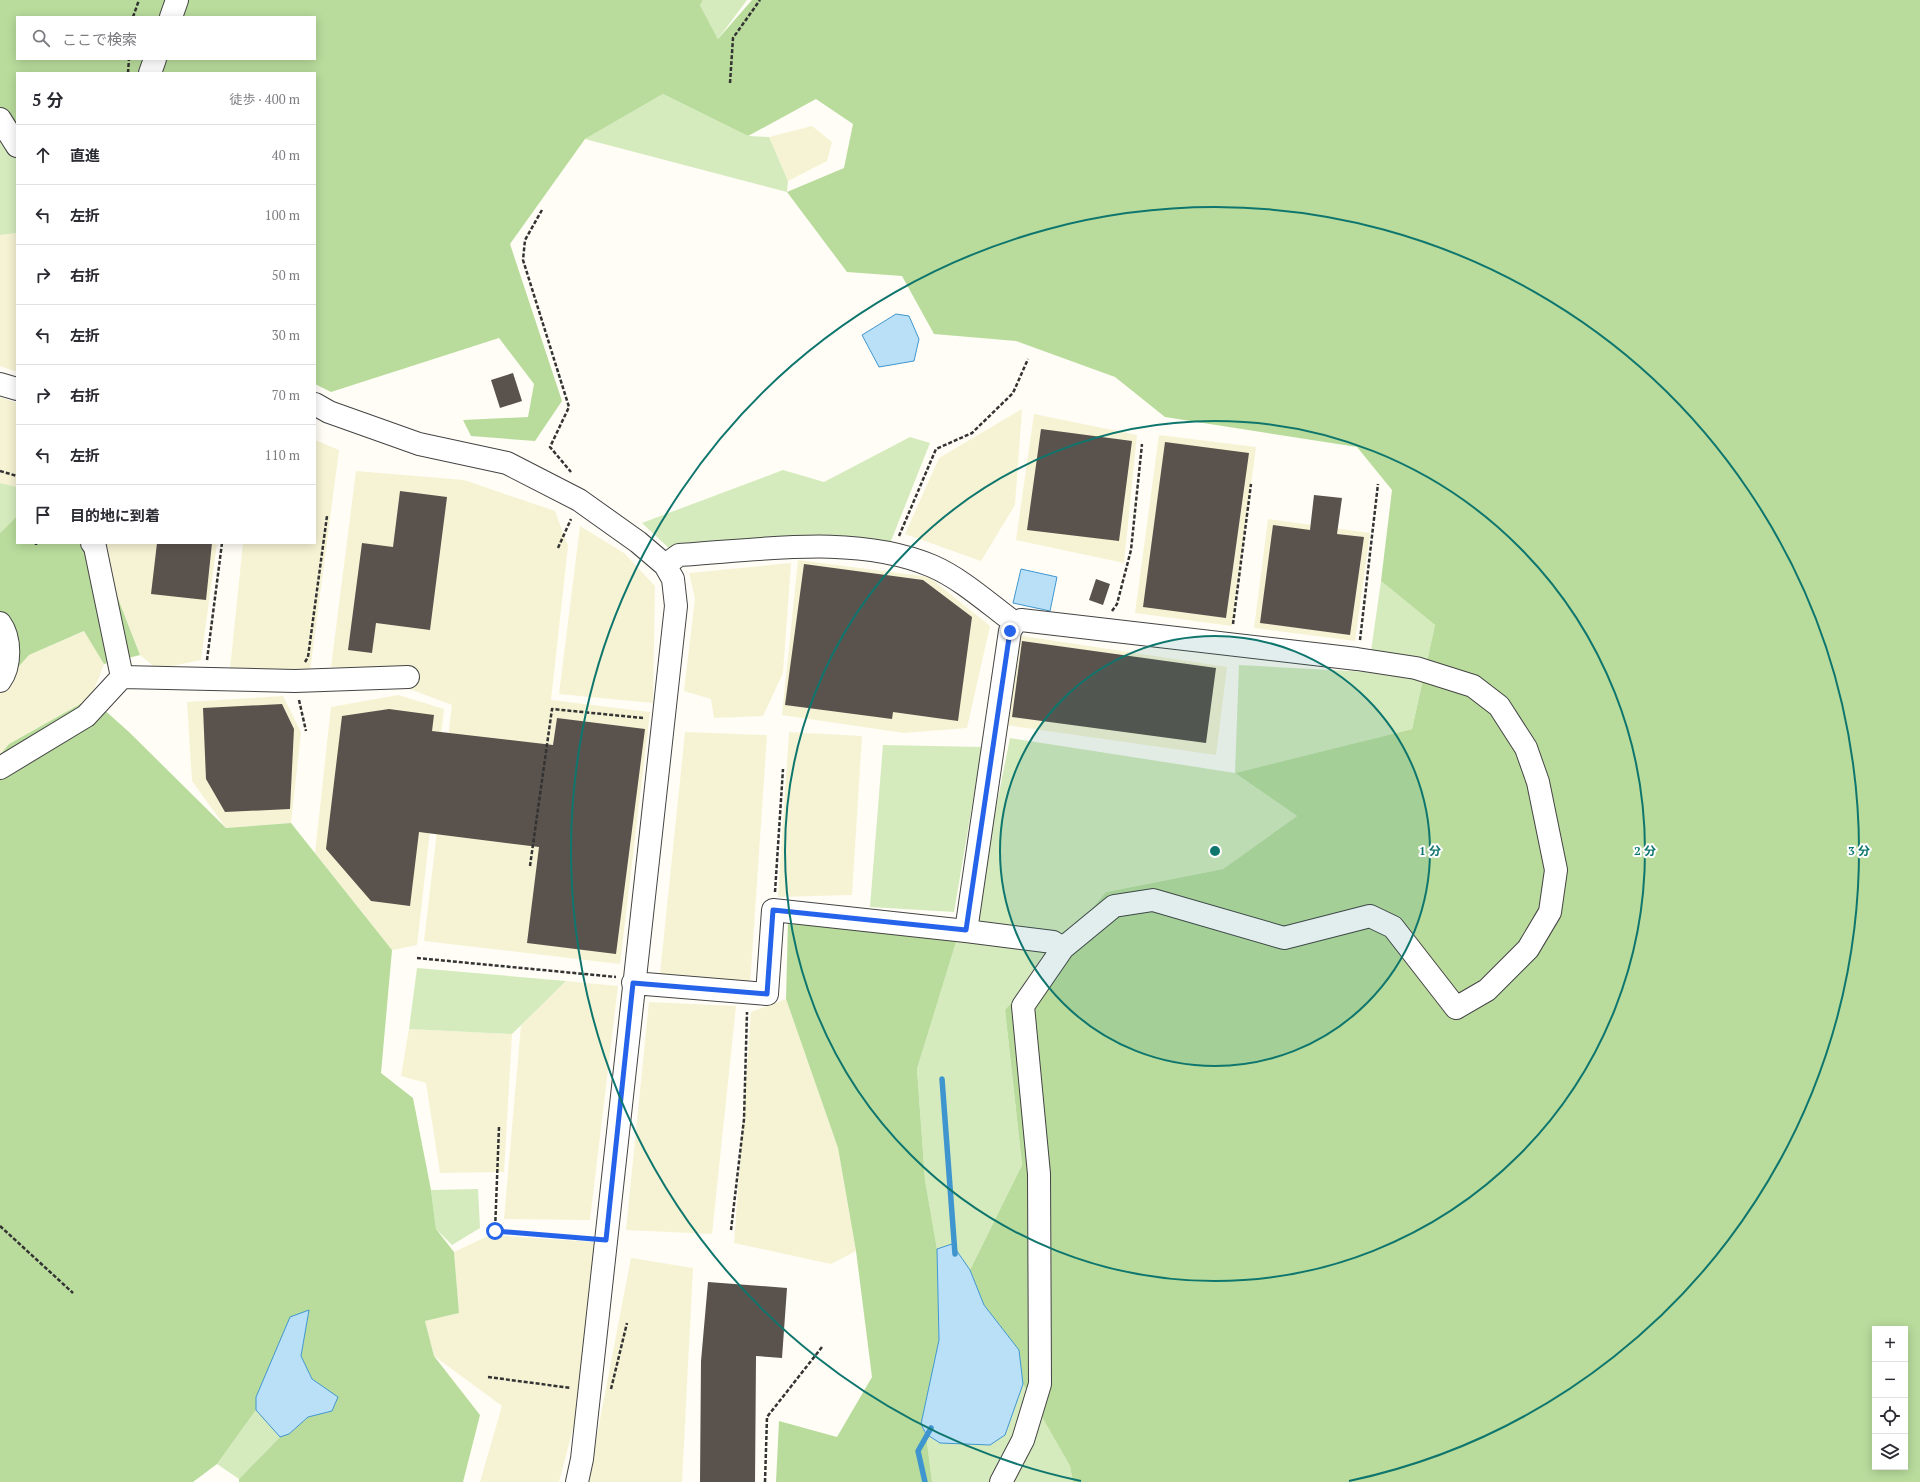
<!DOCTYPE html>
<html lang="ja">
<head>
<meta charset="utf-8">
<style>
	body { margin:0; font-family:"PT Serif","Noto Sans JP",serif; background:#f2f2f3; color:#2b2b33 }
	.controls { position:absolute; right:12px; bottom:12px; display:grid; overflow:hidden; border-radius:0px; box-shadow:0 2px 10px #0003 }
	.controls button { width:36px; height:36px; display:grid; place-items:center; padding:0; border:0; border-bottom:1px solid #e1e1e2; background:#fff; color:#2b2b33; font:20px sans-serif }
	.stop { position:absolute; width:12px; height:12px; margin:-9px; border:3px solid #2563eb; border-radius:50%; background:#fff }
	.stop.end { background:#2563eb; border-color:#fff; box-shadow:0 1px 4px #0008 }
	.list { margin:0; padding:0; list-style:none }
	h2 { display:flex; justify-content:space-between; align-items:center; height:52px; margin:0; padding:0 16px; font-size:17px }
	h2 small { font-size:13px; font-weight:400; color:#7c7c81 }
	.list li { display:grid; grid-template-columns:26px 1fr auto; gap:12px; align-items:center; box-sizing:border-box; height:60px; padding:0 16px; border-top:1px solid #e1e1e2 }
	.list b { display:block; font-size:15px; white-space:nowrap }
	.list em { font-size:13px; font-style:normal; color:#7c7c81 }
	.icon { flex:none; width:22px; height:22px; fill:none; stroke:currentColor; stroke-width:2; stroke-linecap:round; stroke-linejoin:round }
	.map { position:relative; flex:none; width:1920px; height:1482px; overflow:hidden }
	.search { position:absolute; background:#fff; box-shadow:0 2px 10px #0003; left:16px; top:16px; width:300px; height:44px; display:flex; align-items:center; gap:10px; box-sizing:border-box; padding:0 14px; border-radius:0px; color:#7c7c81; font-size:15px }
	.panel { position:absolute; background:#fff; box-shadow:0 2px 10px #0003; left:16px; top:72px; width:300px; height:472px; border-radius:0px }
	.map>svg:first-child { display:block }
	.farmland { fill:#f6f3d4 }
	.green { fill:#d5ebbd }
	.forest { fill:#b9dc9c; fill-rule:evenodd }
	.water { fill:#b9e0f7; stroke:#3f96cf }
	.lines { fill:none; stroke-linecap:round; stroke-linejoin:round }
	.stream { stroke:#3f96cf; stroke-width:5.5 }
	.building { fill:#5a524d }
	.minor-casing { stroke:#444; stroke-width:24 }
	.path { stroke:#333; stroke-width:2.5; stroke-dasharray:4 2; stroke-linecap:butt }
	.minor { stroke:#fff; stroke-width:22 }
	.route { stroke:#2563eb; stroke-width:5 }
	.ring { fill:none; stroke:#0f766e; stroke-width:2 }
	.centre { fill:#0f766e; stroke:#fff; stroke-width:2 }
	.ring-label { font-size:12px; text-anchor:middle; font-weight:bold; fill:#0f766e; stroke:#fff; stroke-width:4; stroke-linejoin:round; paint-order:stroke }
</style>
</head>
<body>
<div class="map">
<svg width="1920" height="1482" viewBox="0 0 1920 1482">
	<rect width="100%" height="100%" fill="#fffdf5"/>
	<path class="farmland" d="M812,126L832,142L827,161L788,181L769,137Z
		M17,233V372L0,366V235Z
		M0,397L17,403V487L0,483Z
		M1022,409L1015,505L981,561L905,534L939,458Z
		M1034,414L1137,435L1124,563L1016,540Z
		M1159,435L1256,447L1232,626L1135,613Z
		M315,440L339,450L310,671L230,669L243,543H315Z
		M356,471L464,480L555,511L568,546L551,700L650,712L620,964L424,941L452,705L391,682L400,672L331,667Z
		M1268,519L1370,533L1355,641L1254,628Z
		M580,526L624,553L655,586L653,703L559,694Z
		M103,543H217L201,660L157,669L140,655L108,573Z
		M798,560L929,577L990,626L967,728L904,733L782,715Z
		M791,563L783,673L763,716L714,718L711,699L684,691L695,598L689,573Z
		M85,631L104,664L91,698L9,744L0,755V688L29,655Z
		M1016,635L1227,667L1216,755L1005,725Z
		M398,695L444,709L417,945L392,950L315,853L331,707Z
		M283,696L301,732L291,823L226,828L192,781L187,702Z
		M685,732L767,735L750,985L660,974Z
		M789,732L862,736L852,895L778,897Z
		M566,981L618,986L590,1220L504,1219L521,1025Z
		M786,999L838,1148L856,1251L831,1264L734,1243L751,1012Z
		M649,1002L736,1006L712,1234L626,1230Z
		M409,1029L512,1034L504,1172L440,1173L426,1083L401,1076Z
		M490,1235L596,1242L584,1387L559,1482H480L502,1406L434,1356L425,1321L459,1313L454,1252Z
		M631,1258L693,1268L682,1482H588Z"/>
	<path class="green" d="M703,0H747L718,39L700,5Z
		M663,94L748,136L769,137L788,181L787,192L585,139Z
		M0,134L17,156V233L0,235Z
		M910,437L930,443L889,546L838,536L672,551L642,523L783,470L824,482Z
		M0,483L17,487V516L0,533Z
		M1381,581L1435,625L1412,729L1235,773L1297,816L1223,869L1106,892L1005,1010L1022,1165L970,1270L952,1244L937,1249L925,1180L917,1069L957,939L973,923L1010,738L1235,773L1239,665L1368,672Z
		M883,745L982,747L954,912L870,907Z
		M417,968L566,981L512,1034L409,1029Z
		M478,1189L480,1228L452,1245L436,1229L431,1190Z
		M1023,1384L1070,1466L1073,1482H932L926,1434L940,1443L1005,1435Z
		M256,1410L280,1437L239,1479L217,1464Z"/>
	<path class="forest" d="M0,0H703L700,5L718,39L752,0H1920V1482H1073L1070,1466L1023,1384L1019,1350L984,1305L970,1270L1022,1165L1005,1010L1106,892L1223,869L1297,816L1235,773L1412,729L1435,625L1381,581L1392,490L1357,447L1165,417L1115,377L1016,341L934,334L902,276L847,272L787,192L844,168L853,124L816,99L748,136L663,94L585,139L510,244L562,401L535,441L471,436L463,420L528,417L534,384L499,338L331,392L315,384V73H17V156L0,134ZM17,17H315V59H17ZM1875,1329H1905V1467H1875Z
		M17,516V543H103L108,573L140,655L104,664L84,631L29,655L0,688V533Z
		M91,698L129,732L226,828L291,823L392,950L381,1073L413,1098L431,1190L436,1229L454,1252L459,1313L425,1321L434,1356L480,1415L463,1482H239V1479L280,1437L289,1434L308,1417L332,1411L338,1397L312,1379L301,1356L309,1311L256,1397V1410L217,1464L193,1482H0V755L9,744Z
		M788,919L957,939L917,1069L925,1180L937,1249L939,1340L921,1424L926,1434L932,1482H776L779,1421L837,1437L872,1377L856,1251L838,1148L786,999Z"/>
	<path class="water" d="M896,314L909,316L919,339L914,361L879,367L862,335Z
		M1021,569L1057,577L1050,611L1013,603Z
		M952,1244L970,1270L984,1305L1019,1350L1023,1384L1005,1435L990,1445L940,1443L926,1434L921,1424L939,1340L937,1249Z
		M309,1310L301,1356L312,1379L338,1397L332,1411L308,1417L289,1434L280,1437L256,1410V1397L290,1317Z"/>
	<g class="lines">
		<path class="stream" d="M942,1079L955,1254
			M925,1482L918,1451L931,1428"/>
	</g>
	<path class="building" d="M513,373L522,401L500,408L491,380Z
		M1041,429L1132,441L1119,541L1027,530Z
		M1165,442L1249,453L1226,618L1143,607Z
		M400,491L447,497L430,630L376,623L372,653L348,650L362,543L393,547Z
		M1314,495L1342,498L1337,534L1364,537L1350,635L1260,623L1273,525L1310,530Z
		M157,543H212L206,600L151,594Z
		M804,564L923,580L972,617L958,721L893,712L892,719L785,705Z
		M1096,579L1110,584L1103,605L1089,600Z
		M1022,641L1216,668L1206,743L1012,717Z
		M282,704L294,729L290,809L225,812L206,779L203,708Z
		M389,709L434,715L432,731L553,745L557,718L645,729L616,954L527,943L539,847L419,832L410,906L371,901L326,849L342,716Z
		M708,1282L787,1288L782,1358L756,1356L755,1482H700L701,1361Z"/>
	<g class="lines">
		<g class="minor-casing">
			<path id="minor" d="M171,17L177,0
				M150,73L155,59
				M0,119L17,146
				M0,384L17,389
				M315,404L329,412L419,444L507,463L579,500L638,542L665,565L673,579L676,606L582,1459L577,1482
				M665,565L679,555C760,550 856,534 932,566C962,579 989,604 1015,623
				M0,623C11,638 11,666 0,681
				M122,677L295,681L408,677
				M0,768L86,716L122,677L95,547L92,543
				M966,931L1010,631L1015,623L1021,620L1357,659L1416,668L1473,686L1499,706L1526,748L1538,782L1556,870L1550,912L1528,949L1487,990L1456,1008L1393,927L1370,916L1284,938L1153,900L1114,906L1063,948
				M633,983L767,994L773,910L966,931L1053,942L1063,948L1023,1006L1039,1174L1040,1384L1023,1440L1001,1482"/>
		</g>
		<path class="path" d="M133,17L139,0
			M128,73L129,59
			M730,83L733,38L760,0
			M542,210L525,240L523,260L569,407L550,447L571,472
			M0,471L17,476
			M899,536L936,449L972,433L1013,393L1028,359
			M36,543V545
			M558,548L571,519
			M1112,611L1117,604L1131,550L1142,444
			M1233,624L1251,484
			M1360,640L1378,484
			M207,660L222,543
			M305,662L308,657L327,516
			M299,700L306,731
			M530,866L552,709L643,718
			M775,892L783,769
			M417,958L616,977
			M499,1127L495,1231L587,1239
			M0,1226L73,1293
			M731,1230L744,1119L747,1012
			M488,1377L571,1388
			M611,1389L627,1323
			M765,1482L767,1417L822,1347"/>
		<use href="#minor" class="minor"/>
	</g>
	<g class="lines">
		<path class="route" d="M495,1231L606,1240L633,983L767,994L773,910L966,930L1010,631"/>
	</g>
	<circle cx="1215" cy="851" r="215" fill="#0f766e" fill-opacity=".12"/>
	<g class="ring">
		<circle cx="1215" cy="851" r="215"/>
		<circle cx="1215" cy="851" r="430"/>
		<path d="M1081 1481A644 644 0 1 1 1349 1481"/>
	</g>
	<circle cx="1215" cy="851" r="6" class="centre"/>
	<g class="ring-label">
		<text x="1430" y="855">1 分</text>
		<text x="1645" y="855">2 分</text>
		<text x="1859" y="855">3 分</text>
	</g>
</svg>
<div class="controls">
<button>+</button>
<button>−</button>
<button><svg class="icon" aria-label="locate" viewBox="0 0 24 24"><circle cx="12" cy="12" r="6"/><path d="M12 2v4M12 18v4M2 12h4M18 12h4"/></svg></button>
<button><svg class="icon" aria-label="layers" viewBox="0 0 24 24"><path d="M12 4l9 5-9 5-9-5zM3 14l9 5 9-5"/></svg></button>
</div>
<div class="stop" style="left:495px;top:1231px"></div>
<div class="stop end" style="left:1010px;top:631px"></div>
<div class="search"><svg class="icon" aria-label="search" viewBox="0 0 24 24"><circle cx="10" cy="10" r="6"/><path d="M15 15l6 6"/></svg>ここで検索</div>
<section class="panel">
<h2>5 分<small>徒歩 · 400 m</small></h2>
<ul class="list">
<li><svg class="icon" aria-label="ahead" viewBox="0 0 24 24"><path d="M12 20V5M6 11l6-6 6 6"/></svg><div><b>直進</b></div><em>40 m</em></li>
<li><svg class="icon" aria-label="left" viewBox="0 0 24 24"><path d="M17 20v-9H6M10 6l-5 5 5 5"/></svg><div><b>左折</b></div><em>100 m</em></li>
<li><svg class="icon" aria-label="right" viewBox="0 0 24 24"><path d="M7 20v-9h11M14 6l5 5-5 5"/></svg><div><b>右折</b></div><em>50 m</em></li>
<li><svg class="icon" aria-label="left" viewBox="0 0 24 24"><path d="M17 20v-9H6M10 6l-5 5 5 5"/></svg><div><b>左折</b></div><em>30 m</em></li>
<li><svg class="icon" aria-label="right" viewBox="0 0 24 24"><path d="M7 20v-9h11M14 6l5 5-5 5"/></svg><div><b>右折</b></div><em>70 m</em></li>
<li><svg class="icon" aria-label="left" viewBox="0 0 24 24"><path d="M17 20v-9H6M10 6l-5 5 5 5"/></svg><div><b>左折</b></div><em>110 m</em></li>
<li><svg class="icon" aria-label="arrive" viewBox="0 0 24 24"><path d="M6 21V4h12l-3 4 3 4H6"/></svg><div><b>目的地に到着</b></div></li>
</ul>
</section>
</div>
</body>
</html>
